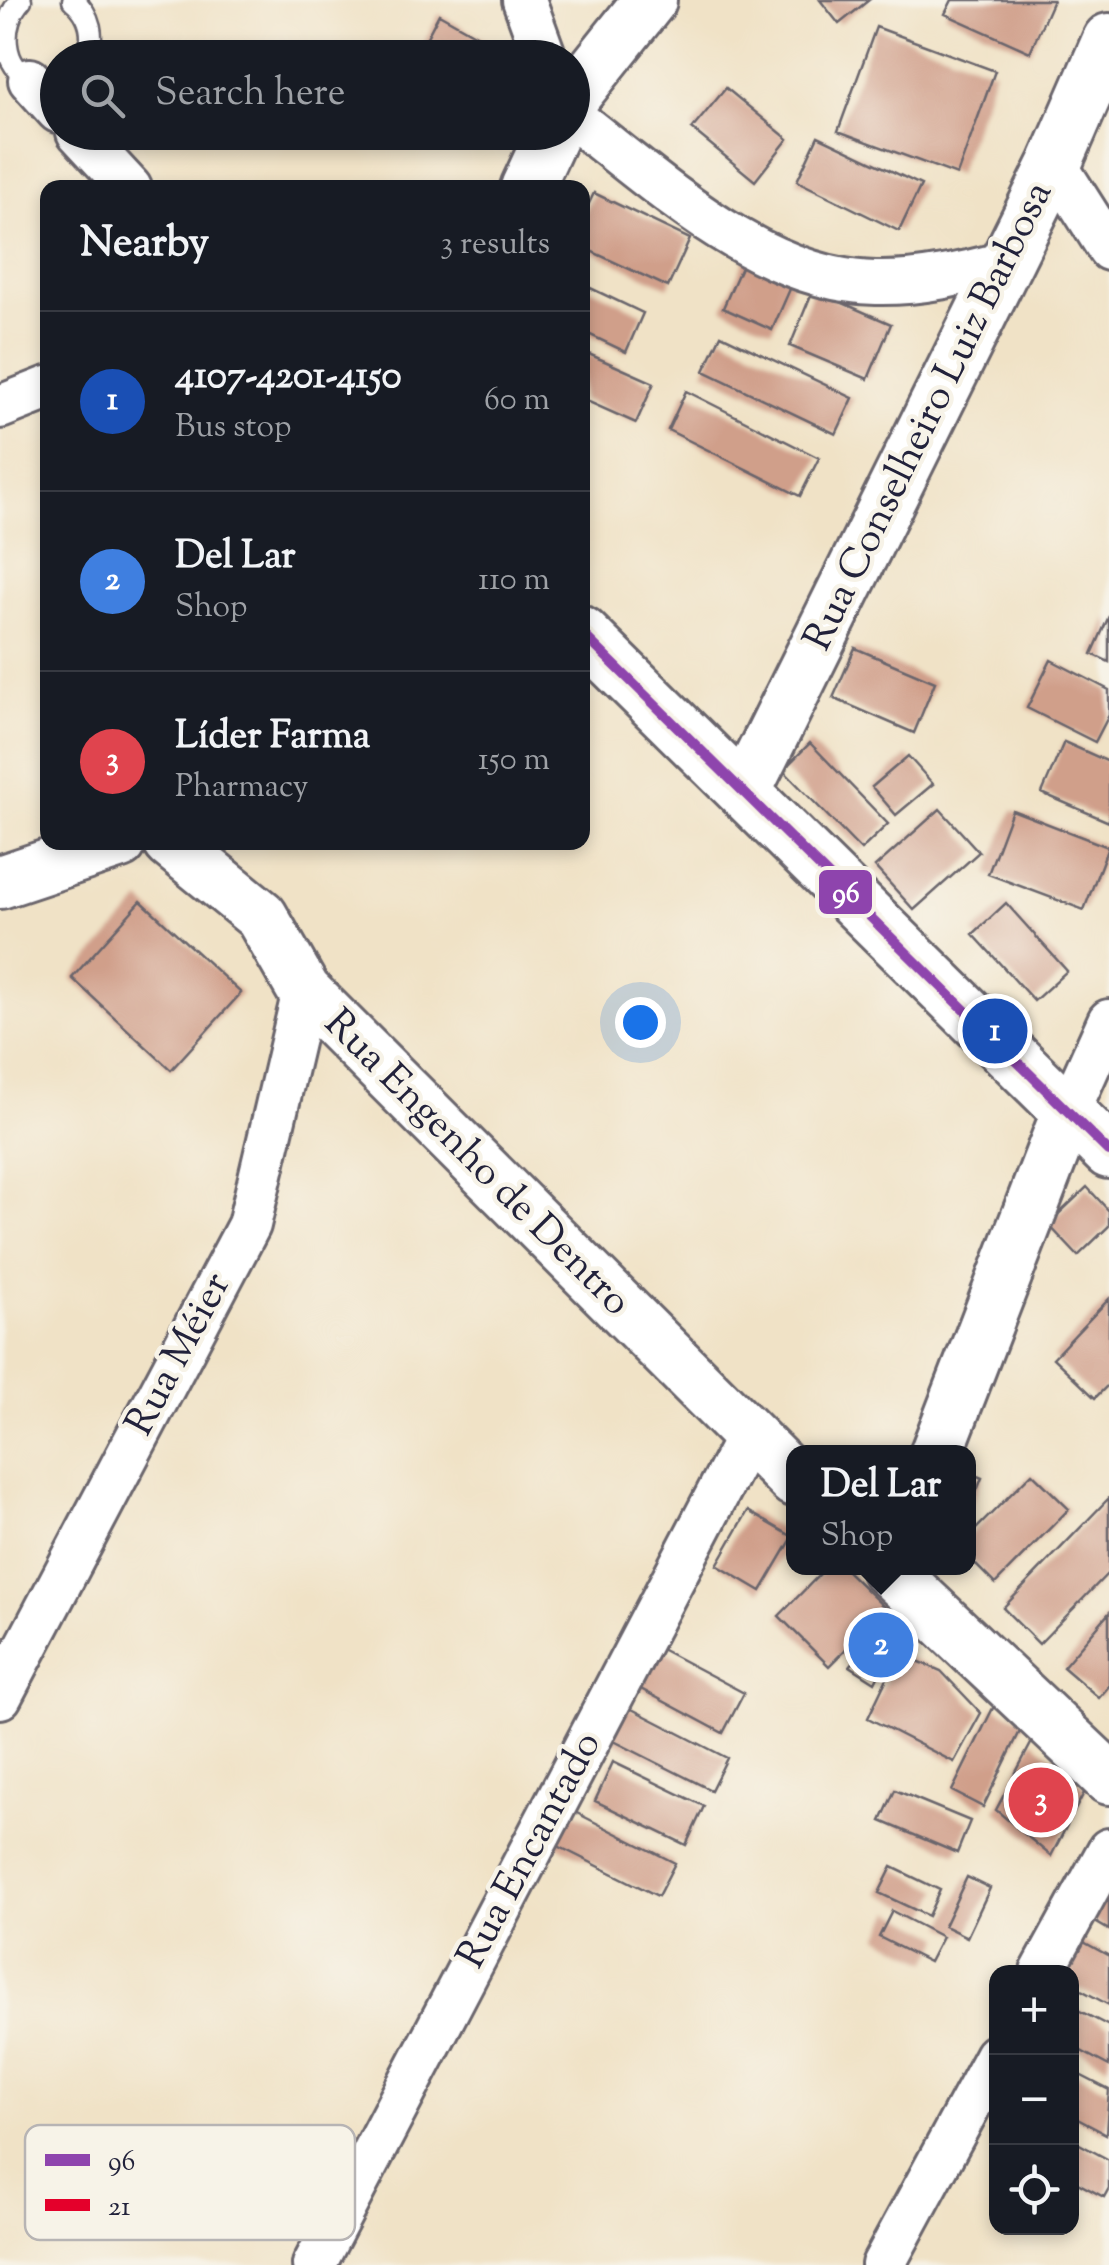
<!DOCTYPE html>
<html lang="en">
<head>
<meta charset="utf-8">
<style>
	body { margin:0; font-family:"Sorts Mill Goudy",serif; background:#242831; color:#f1f3f6 }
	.controls { position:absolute; right:30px; bottom:30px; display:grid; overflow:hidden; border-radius:20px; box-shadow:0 5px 15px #0003 }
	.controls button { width:90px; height:90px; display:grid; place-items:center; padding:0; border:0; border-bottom:2px solid #363941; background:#171b24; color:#f1f3f6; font:50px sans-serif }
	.you { position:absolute; left:640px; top:1022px; width:35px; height:35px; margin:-25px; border:8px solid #fff; border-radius:50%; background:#1a73e8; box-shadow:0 0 0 15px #1a73e833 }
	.badge { display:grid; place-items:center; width:65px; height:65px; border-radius:50%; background:#0b8043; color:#fff; font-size:32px; font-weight:700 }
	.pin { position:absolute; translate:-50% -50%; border:5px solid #fff; box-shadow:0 2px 10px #0006 }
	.popup { position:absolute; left:786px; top:1445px; width:190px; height:130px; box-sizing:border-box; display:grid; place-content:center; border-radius:20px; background:#171b24; filter:drop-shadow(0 2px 8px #0005); font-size:32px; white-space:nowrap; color:#9ea1a6 }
	.popup b { font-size:38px; color:#f1f3f6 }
	.popup::after { content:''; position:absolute; left:50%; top:100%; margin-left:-20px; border:20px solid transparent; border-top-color:#171b24 }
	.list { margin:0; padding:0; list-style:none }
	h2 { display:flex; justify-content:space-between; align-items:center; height:130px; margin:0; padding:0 40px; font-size:42px }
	h2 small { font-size:32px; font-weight:400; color:#9ea1a6 }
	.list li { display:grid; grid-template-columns:65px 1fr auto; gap:30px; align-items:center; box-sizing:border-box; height:180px; padding:0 40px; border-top:2px solid #363941 }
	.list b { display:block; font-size:38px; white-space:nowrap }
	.list p { margin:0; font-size:32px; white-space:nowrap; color:#9ea1a6 }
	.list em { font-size:32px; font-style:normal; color:#9ea1a6 }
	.icon { flex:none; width:55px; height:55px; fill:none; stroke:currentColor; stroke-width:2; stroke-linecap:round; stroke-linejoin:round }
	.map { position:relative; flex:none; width:1109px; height:2265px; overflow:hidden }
	.search { position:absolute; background:#171b24; box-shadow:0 5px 15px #0003; left:40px; top:40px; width:550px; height:110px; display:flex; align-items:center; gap:25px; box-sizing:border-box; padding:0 35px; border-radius:55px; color:#9ea1a6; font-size:38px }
	.panel { position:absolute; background:#171b24; box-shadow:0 5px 15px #0003; left:40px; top:180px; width:550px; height:670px; border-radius:20px }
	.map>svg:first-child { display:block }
	.building { fill:#d09f8a }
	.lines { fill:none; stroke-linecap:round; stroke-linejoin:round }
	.service-casing { stroke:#6a656c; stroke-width:25 }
	.minor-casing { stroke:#6a656c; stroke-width:48 }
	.tertiary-casing { stroke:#6a656c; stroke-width:58 }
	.service { stroke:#fff; stroke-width:20 }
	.minor { stroke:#fff; stroke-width:42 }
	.tertiary { stroke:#fff; stroke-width:52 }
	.bus-1-casing { stroke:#f7f3e8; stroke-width:18 }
	.bus-1 { stroke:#8e44ad; stroke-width:10 }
	.labels { text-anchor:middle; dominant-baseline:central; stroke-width:9; stroke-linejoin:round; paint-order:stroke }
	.street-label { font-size:40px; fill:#22223b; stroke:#f7f3e8 }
	.key { fill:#f7f3e8; stroke:#b7b4b4; stroke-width:2.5 }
	.key-label { font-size:28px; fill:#22223b }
	.line-badge { stroke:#f7f3e8; stroke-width:4 }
	.badge-label { font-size:28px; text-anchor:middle; font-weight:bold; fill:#fff }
</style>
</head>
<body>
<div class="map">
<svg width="1109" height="2265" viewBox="0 0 1109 2265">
	<rect width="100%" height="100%" fill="#f7f3e8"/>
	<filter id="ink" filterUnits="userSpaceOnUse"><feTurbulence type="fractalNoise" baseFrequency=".01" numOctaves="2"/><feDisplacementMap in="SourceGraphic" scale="20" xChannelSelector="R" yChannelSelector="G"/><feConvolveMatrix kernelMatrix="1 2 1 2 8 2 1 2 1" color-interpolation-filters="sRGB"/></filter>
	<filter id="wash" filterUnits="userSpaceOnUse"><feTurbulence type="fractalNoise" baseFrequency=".0048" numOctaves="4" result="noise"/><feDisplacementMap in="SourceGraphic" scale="40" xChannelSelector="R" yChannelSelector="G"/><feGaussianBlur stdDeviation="2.25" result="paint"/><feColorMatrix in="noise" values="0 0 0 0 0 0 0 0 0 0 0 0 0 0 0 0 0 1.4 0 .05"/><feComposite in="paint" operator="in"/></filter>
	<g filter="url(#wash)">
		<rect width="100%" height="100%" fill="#f0e2c6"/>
		<g id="blocks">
			<path class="building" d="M820,0H869L839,24Z
				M952,0H1053L1030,52L945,14Z
				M439,14L517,58H416Z
				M876,27L995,71L957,175L838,131Z
				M726,88L788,139L755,181L692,129Z
				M818,136L921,185L899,231L797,181Z
				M594,193L690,239L668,287L582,247V218Z
				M745,258L794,280L772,330L723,308Z
				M582,284L643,313L626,352L582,331Z
				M813,290L891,324L868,379L790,346Z
				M721,335L853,398L836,434L704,371Z
				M582,351L654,383L636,423L582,399Z
				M686,391L819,458L800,496L668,430Z
				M1109,616V662L1092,654Z
				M855,648L935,682L914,733L833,698Z
				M1051,660L1109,690V715L1095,742L1027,708Z
				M1064,742L1109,762V822L1042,793Z
				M810,743L888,824L861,850L783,770Z
				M908,756L933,784L896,815L872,787Z
				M940,809L979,852L914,910L875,867Z
				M1012,810L1108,847L1084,910L988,874Z
				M141,901L241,993L171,1070L72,978Z
				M1006,903L1067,971L1034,1001L973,934Z
				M1087,1187L1109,1211V1226L1078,1256L1048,1224Z
				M1109,1299V1384L1095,1398L1053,1358Z
				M968,1472L982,1478L969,1510H968Z
				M1032,1473L1069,1509L995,1584L968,1557V1537Z
				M1109,1498V1572L1039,1644L1003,1608Z
				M748,1511L793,1537L761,1591L717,1565Z
				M826,1568H844L886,1609L829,1666L779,1616Z
				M1109,1613V1686L1099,1698L1063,1667Z
				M895,1614L905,1623L875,1682L850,1666Z
				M644,1640L744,1693L723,1733L624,1680Z
				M899,1653L941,1671L981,1713L954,1762L868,1718Z
				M620,1703L727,1758L711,1790L604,1736Z
				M994,1706L1025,1721L983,1807L952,1791Z
				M1033,1740L1086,1789L1051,1856L996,1810Z
				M613,1762L704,1806L686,1845L595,1801Z
				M895,1790L970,1821L957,1853L881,1821Z
				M565,1807L675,1863L658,1896L548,1841Z
				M892,1867L940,1890L928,1916L879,1893Z
				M967,1877L990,1888L967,1937L944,1926Z
				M1109,1882V1930L1090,1919Z
				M892,1911L942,1937L929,1962L879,1937Z
				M1080,1940L1109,1956V2005L1072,1985V1972H1063Z
				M1072,2007L1109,2026V2066L1072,2046Z
				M1072,2071L1109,2090L1106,2134L1072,2116Z
				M1072,2140L1109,2160V2188L1104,2197L1072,2180Z"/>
		</g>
	</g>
	<g filter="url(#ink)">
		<use href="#blocks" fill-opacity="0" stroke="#6a656c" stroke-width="2.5"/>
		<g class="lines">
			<g class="service-casing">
				<path id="service" d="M21,0C0,22 0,68 34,80
					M73,0C91,15 95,36 87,58"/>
			</g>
			<g class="minor-casing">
				<path id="minor" d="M524,0L545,58
					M30,80L58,111
					M572,117C658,183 761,281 876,283C921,284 962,274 1005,263
					M78,132L130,188
					M1055,164L1109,249
					M0,407L48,388
					M1069,1110L1109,1021
					M0,1697L249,1225L304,991
					M1042,1972L1109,1850
					M314,2265L748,1436
					M883,2265L996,2056"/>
			</g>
			<g class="tertiary-casing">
				<path id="tertiary" d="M572,98L650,0
					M527,188L553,132
					M582,633L1109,1152
					M744,792L1055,164L1109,40
					M170,842L261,916L304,991L794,1480
					M0,882L120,842
					M937,1452L1069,1110
					M887,1568L1109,1778"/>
			</g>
			<use href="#service" class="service"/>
			<use href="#minor" class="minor"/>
			<use href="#tertiary" class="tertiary"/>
			<g class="bus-1-casing">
				<path id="bus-1" d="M582,633L1109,1152"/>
			</g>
			<use href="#bus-1" class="bus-1"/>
		</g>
	</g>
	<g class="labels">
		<g class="street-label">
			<text transform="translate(930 417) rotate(-64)">Rua Conselheiro Luiz Barbosa</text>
			<text transform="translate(476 1164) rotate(45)">Rua Engenho de Dentro</text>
			<text transform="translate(180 1355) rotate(-62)">Rua Méier</text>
			<text transform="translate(531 1851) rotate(-62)">Rua Encantado</text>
		</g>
	</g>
	<rect x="25" y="2125" width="330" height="115" rx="15" class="key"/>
	<rect x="45" y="2154" width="45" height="12" fill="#8e44ad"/>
	<rect x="45" y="2199" width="45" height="12" fill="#e4002b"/>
	<g class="key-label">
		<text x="108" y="2170">96</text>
		<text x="108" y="2215">21</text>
	</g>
	<rect class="line-badge" x="817" y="868" width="57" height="48" rx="10" fill="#8e44ad"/>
	<g class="badge-label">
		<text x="846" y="902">96</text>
	</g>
</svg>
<div class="controls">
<button>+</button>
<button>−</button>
<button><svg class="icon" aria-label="locate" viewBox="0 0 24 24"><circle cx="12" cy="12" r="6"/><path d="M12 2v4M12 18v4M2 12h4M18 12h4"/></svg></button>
</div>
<div class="you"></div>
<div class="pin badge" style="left:995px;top:1031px;background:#1a4fb4">1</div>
<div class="pin badge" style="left:881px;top:1645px;background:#3f7fe0">2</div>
<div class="popup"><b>Del Lar</b>Shop</div>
<div class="pin badge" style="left:1041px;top:1800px;background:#e0444e">3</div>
<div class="search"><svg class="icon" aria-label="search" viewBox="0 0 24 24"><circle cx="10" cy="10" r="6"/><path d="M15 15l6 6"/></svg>Search here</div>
<section class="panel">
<h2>Nearby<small>3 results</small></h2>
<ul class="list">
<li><span class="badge" style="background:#1a4fb4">1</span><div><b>4107-4201-4150</b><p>Bus stop</p></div><em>60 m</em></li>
<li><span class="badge" style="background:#3f7fe0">2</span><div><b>Del Lar</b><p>Shop</p></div><em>110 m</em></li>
<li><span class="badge" style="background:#e0444e">3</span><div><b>Líder Farma</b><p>Pharmacy</p></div><em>150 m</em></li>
</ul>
</section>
</div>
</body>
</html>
